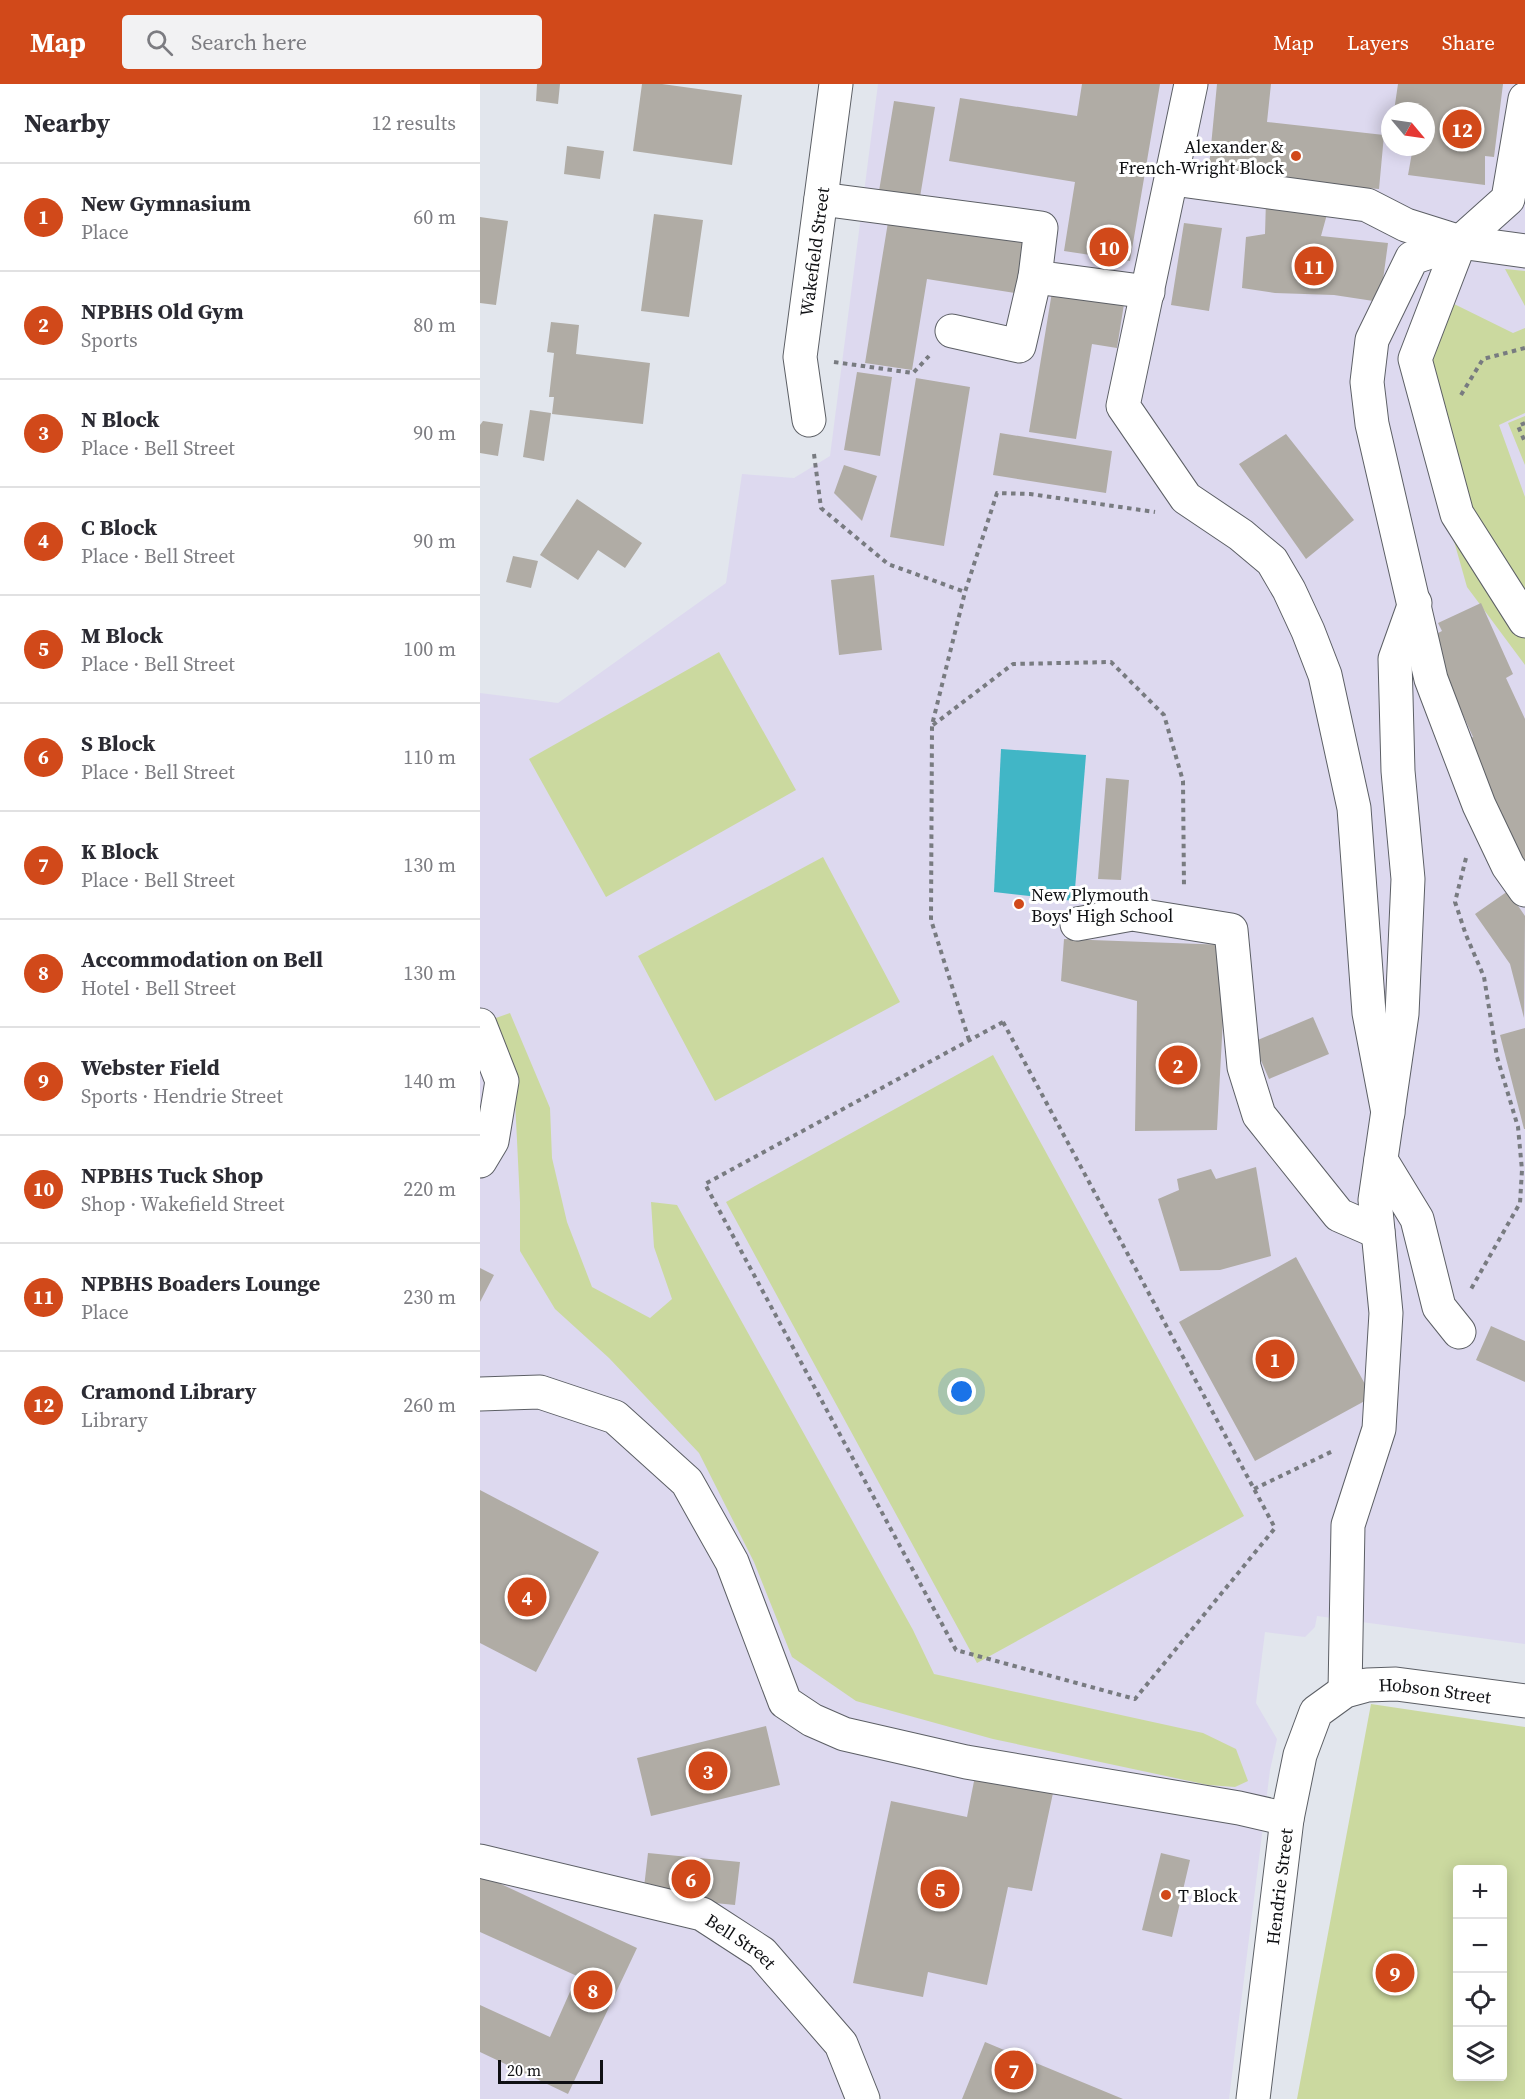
<!DOCTYPE html>
<html lang="en">
<head>
<meta charset="utf-8">
<style>
	body { margin:0; font-family:"Source Serif 4",serif; background:#f2f2f3; color:#2b2b33 }
	.controls { position:absolute; right:18px; bottom:18px; display:grid; overflow:hidden; border-radius:6px; box-shadow:0 3px 15px #0003 }
	.controls button { width:54px; height:54px; display:grid; place-items:center; padding:0; border:0; border-bottom:2px solid #e1e1e2; background:#fff; color:#2b2b33; font:30px sans-serif }
	.compass { position:absolute; left:901px; top:18px; width:54px; height:54px; border-radius:50%; background:#fff; box-shadow:0 3px 15px #0003; rotate:119deg }
	.scale { position:absolute; left:18px; bottom:15px; width:105px; box-sizing:border-box; padding-left:6px; border:3px solid #0f1013; border-top:0; font-size:16px; line-height:21px; white-space:nowrap; color:#0f1013; -webkit-text-stroke:4px #fff; paint-order:stroke }
	.you { position:absolute; left:482px; top:1308px; width:21px; height:21px; margin:-15px; border:4px solid #fff; border-radius:50%; background:#1a73e8; box-shadow:0 0 0 9px #1a73e833 }
	.badge { display:grid; place-items:center; width:39px; height:39px; border-radius:50%; background:#d1491a; color:#fff; font-size:20px; font-weight:700 }
	.pin { position:absolute; translate:-50% -50%; border:3px solid #fff; box-shadow:0 2px 6px #0006 }
	.list { margin:0; padding:0; list-style:none }
	h2 { display:flex; justify-content:space-between; align-items:center; height:78px; margin:0; padding:0 24px; font-size:26px }
	h2 small { font-size:20px; font-weight:400; color:#7c7c81 }
	.list li { display:grid; grid-template-columns:39px 1fr auto; gap:18px; align-items:center; box-sizing:border-box; height:108px; padding:0 24px; border-top:2px solid #e1e1e2 }
	.list b { display:block; font-size:22px; white-space:nowrap }
	.list p { margin:0; font-size:20px; white-space:nowrap; color:#7c7c81 }
	.list em { font-size:20px; font-style:normal; color:#7c7c81 }
	.icon { flex:none; width:33px; height:33px; fill:none; stroke:currentColor; stroke-width:2; stroke-linecap:round; stroke-linejoin:round }
	.map { position:relative; flex:none; width:1045px; height:2015px; overflow:hidden }
	header { display:flex; align-items:center; gap:36px; box-sizing:border-box; height:84px; padding:0 30px; background:#d1491a; color:#fff }
	header strong { font-size:28px }
	nav { display:flex; gap:33px; margin-inline-start:auto; font-size:21px }
	.search { width:420px; height:54px; background:#f2f2f3; display:flex; align-items:center; gap:15px; box-sizing:border-box; padding:0 21px; border-radius:6px; color:#7c7c81; font-size:22px }
	main { display:flex }
	aside { flex:1; background:#fff }
	.map>svg:first-child { display:block }
	.education { fill:#ddd9ef; fill-rule:evenodd }
	.green { fill:#cbd99f; fill-rule:evenodd }
	.water { fill:#41b6c6 }
	.building { fill:#b0aca5 }
	.lines { fill:none; stroke-linecap:round; stroke-linejoin:round }
	.minor-casing { stroke:#5c5f65; stroke-width:35 }
	.path { stroke:#787b80; stroke-width:4; stroke-dasharray:4.5 4.5; stroke-linecap:butt }
	.minor { stroke:#fff; stroke-width:33 }
	.poi-dot { fill:#d1491a; stroke:#fff; stroke-width:2 }
	.labels { text-anchor:middle; dominant-baseline:central; stroke-width:6; stroke-linejoin:round; paint-order:stroke }
	.poi-label { font-size:18px; fill:#0f1013; stroke:#fff; text-anchor:start }
	.street-label { font-size:18px; fill:#0f1013; stroke:#fff }
</style>
</head>
<body>
<header>
<strong>Map</strong>
<div class="search"><svg class="icon" aria-label="search" viewBox="0 0 24 24"><circle cx="10" cy="10" r="6"/><path d="M15 15l6 6"/></svg>Search here</div>
<nav><a>Map</a><a>Layers</a><a>Share</a></nav>
</header>
<main>
<aside>
<h2>Nearby<small>12 results</small></h2>
<ul class="list">
<li><span class="badge">1</span><div><b>New Gymnasium</b><p>Place</p></div><em>60 m</em></li>
<li><span class="badge">2</span><div><b>NPBHS Old Gym</b><p>Sports</p></div><em>80 m</em></li>
<li><span class="badge">3</span><div><b>N Block</b><p>Place · Bell Street</p></div><em>90 m</em></li>
<li><span class="badge">4</span><div><b>C Block</b><p>Place · Bell Street</p></div><em>90 m</em></li>
<li><span class="badge">5</span><div><b>M Block</b><p>Place · Bell Street</p></div><em>100 m</em></li>
<li><span class="badge">6</span><div><b>S Block</b><p>Place · Bell Street</p></div><em>110 m</em></li>
<li><span class="badge">7</span><div><b>K Block</b><p>Place · Bell Street</p></div><em>130 m</em></li>
<li><span class="badge">8</span><div><b>Accommodation on Bell</b><p>Hotel · Bell Street</p></div><em>130 m</em></li>
<li><span class="badge">9</span><div><b>Webster Field</b><p>Sports · Hendrie Street</p></div><em>140 m</em></li>
<li><span class="badge">10</span><div><b>NPBHS Tuck Shop</b><p>Shop · Wakefield Street</p></div><em>220 m</em></li>
<li><span class="badge">11</span><div><b>NPBHS Boaders Lounge</b><p>Place</p></div><em>230 m</em></li>
<li><span class="badge">12</span><div><b>Cramond Library</b><p>Library</p></div><em>260 m</em></li>
</ul>
</aside>
<div class="map">
<svg width="1045" height="2015" viewBox="0 0 1045 2015">
	<rect width="100%" height="100%" fill="#e2e6ed"/>
	<path class="education" d="M398,0H1045V1560L837,1532L835,1543L825,1553L785,1548L776,1619L797,1655L790,1686L749,2015H0V609L78,619L246,499L262,390L314,394L350,372ZM910,27H946V63H910Z"/>
	<path class="green" d="M1025,185L1045,187V222Z
		M968,217L1033,249L1045,244V329L1019,341L1045,413V581L987,503L929,298Z
		M1045,332V381L1028,339Z
		M239,568L316,706L126,813L49,675Z
		M343,773L420,918L235,1017L158,872Z
		M30,929L70,1024L72,1074L87,1138L112,1203L170,1234L192,1215L174,1163L171,1118L197,1121L433,1546L454,1590L723,1649L756,1665L768,1697L755,1703L728,1701L513,1655L376,1617L312,1573L274,1478L219,1369L129,1274L75,1225L40,1167V1118L34,995L13,935Z
		M513,971L764,1432L497,1579L246,1118Z
		M891,1620L1045,1643V2015H817ZM978,1786H1022V1992H978Z"/>
	<path class="water" d="M521,665L606,671L594,817L514,808Z"/>
	<path class="building" d="M57,0H80L78,20L56,17Z
		M162,0H182L262,11L252,81L153,67Z
		M602,0H680L650,177L584,167L595,98L469,77L480,14L597,32Z
		M737,0H791L787,38L904,51L899,105L728,93Z
		M918,0H1023L1014,73L1005,72V101L928,91L933,63H946V27H914Z
		M414,17L455,23L440,113L399,107Z
		M87,62L124,67L120,95L84,90Z
		M786,116L849,123L841,152L908,159L900,218L854,211L795,209L762,204L766,153L785,150Z
		M174,130L223,136L209,233L161,227Z
		M409,132L556,155L547,211L447,195L432,286L385,279Z
		M0,133L28,137L16,221L0,219Z
		M704,139L742,144L729,227L691,221Z
		M572,208L644,220L637,264L612,260L596,355L549,348Z
		M71,238L99,241L96,270L170,279L163,340L72,330L74,313H69L74,269L67,268Z
		M377,288L412,293L400,372L364,366Z
		M436,294L490,303L464,462L410,453Z
		M50,326L71,329L64,377L43,373Z
		M3,337L23,340L18,372L0,369V341Z
		M520,349L632,367L626,409L513,391Z
		M806,350L874,436L826,475L759,380Z
		M364,381L397,392L382,437L354,409Z
		M97,415L162,459L145,484L118,466L98,496L60,471Z
		M33,472L58,477L51,504L26,498Z
		M394,491L402,566L359,571L351,496Z
		M1001,519L1033,590L1026,594L1045,635V788L982,658L993,653L948,554L962,547L958,539Z
		M626,694L649,696L641,796L618,795Z
		M1028,807L1045,832L1044,934L1030,880L995,830Z
		M584,855L747,861L737,1046L655,1047L657,917L581,897Z
		M833,933L849,970L789,995L773,958Z
		M1045,944V1045H1044L1020,951Z
		M776,1083L791,1172L740,1186L700,1187L678,1115L699,1106L697,1095L731,1085L736,1095Z
		M816,1173L892,1313L775,1377L699,1238Z
		M0,1184L14,1191L0,1218Z
		M1011,1242L1045,1257V1298L996,1276Z
		M0,1406L119,1468L56,1588L0,1559Z
		M286,1642L300,1701L171,1732L157,1674Z
		M495,1692L573,1709L552,1807L528,1803L507,1901L448,1888L443,1913L373,1899L411,1717L487,1733Z
		M168,1769L260,1778L255,1821L163,1812Z
		M681,1769L710,1776L692,1853L662,1846Z
		M0,1790L157,1864L88,2010L0,1968V1921L70,1953L97,1892L0,1848Z
		M505,1958L643,2015H482Z"/>
	<g class="lines">
		<g class="minor-casing">
			<g id="minor">
				<path d="M711,0L643,322L706,414L761,451L792,477L809,506L828,547L845,591L874,724L889,929L908,1029"/>
				<path d="M1045,15L1028,115L980,158L932,174L892,256L887,298L892,340L951,595L999,721L1028,782L1045,806"/>
				<path d="M693,95L887,121L926,141L980,158L1045,167"/>
				<path d="M341,115L561,144L555,193L668,208"/>
				<path d="M980,158L935,275L977,430L1045,537"/>
				<path d="M472,247L539,262L555,193"/>
				<path id="s1" d="M329,336L320,273L356,0"/>
				<path d="M597,840L652,830L751,846L764,983L779,1031L859,1131L898,1148"/>
				<path d="M0,941L22,997L12,1057L0,1077"/>
				<path d="M901,1076L937,1135L959,1223L979,1248"/>
				<path d="M0,1310L60,1308L135,1333L207,1398L252,1478L305,1618L332,1636L364,1650L486,1678L759,1724L807,1735"/>
				<path d="M865,1607L868,1441L899,1345L906,1229L895,1116L922,930L928,795L918,687L915,575L935,519"/>
				<path id="s2" d="M0,1777L222,1830L282,1869L361,1960L383,2015"/>
				<path id="s3" d="M773,2015L807,1735L820,1671L836,1628L865,1607L887,1601L916,1600L1045,1617"/>
			</g>
		</g>
		<path class="path" d="M354,278L433,289L449,272
			M981,311L1003,275L1045,264
			M1045,339L1038,342L1045,358
			M334,370L341,424L408,480L485,508
			M453,641L533,580L631,578L684,631L703,697L704,803
			M986,774L975,818L986,851L1004,893L1017,973L1038,1043L1042,1086L1040,1119L991,1205
			M523,938L795,1444L655,1615L476,1566L225,1100Z
			M489,956L451,836L452,641L485,508L517,409L550,410L675,428
			M774,1405L855,1366"/>
		<use href="#minor" class="minor"/>
	</g>
	<g class="poi-dot">
		<circle cx="816" cy="72" r="6"/>
		<circle cx="539" cy="820" r="6"/>
		<circle cx="686" cy="1811" r="6"/>
	</g>
	<g class="labels">
		<g class="poi-label">
			<text x="804" y="62" text-anchor="end">Alexander &amp;<tspan x="804" dy="21">French-Wright Block</tspan></text>
			<text x="551" y="810">New Plymouth<tspan x="551" dy="21">Boys' High School</tspan></text>
			<text x="698" y="1811">T Block</text>
		</g>
		<g class="street-label">
			<text stroke="none"><textPath href="#s1" startOffset="170">Wakefield Street</textPath></text>
			<text stroke="none"><textPath href="#s3" startOffset="520">Hobson Street</textPath></text>
			<text stroke="none"><textPath href="#s3" startOffset="214">Hendrie Street</textPath></text>
			<text stroke="none"><textPath href="#s2" startOffset="276">Bell Street</textPath></text>
		</g>
	</g>
</svg>
<div class="controls">
<button>+</button>
<button>−</button>
<button><svg class="icon" aria-label="locate" viewBox="0 0 24 24"><circle cx="12" cy="12" r="6"/><path d="M12 2v4M12 18v4M2 12h4M18 12h4"/></svg></button>
<button><svg class="icon" aria-label="layers" viewBox="0 0 24 24"><path d="M12 4l9 5-9 5-9-5zM3 14l9 5 9-5"/></svg></button>
</div>
<svg class="compass" viewBox="-18 -18 36 36"><path d="M0-13l5 13h-10z" fill="#e53935"/><path d="M0 13l5-13h-10z" fill="#7c7c81"/></svg>
<div class="scale">20 m</div>
<div class="you"></div>
<div class="pin badge" style="left:795px;top:1275px">1</div>
<div class="pin badge" style="left:698px;top:981px">2</div>
<div class="pin badge" style="left:228px;top:1687px">3</div>
<div class="pin badge" style="left:47px;top:1513px">4</div>
<div class="pin badge" style="left:460px;top:1805px">5</div>
<div class="pin badge" style="left:211px;top:1795px">6</div>
<div class="pin badge" style="left:534px;top:1986px">7</div>
<div class="pin badge" style="left:113px;top:1906px">8</div>
<div class="pin badge" style="left:915px;top:1889px">9</div>
<div class="pin badge" style="left:629px;top:163px">10</div>
<div class="pin badge" style="left:834px;top:182px">11</div>
<div class="pin badge" style="left:982px;top:45px">12</div>
</div>
</main>
</body>
</html>
